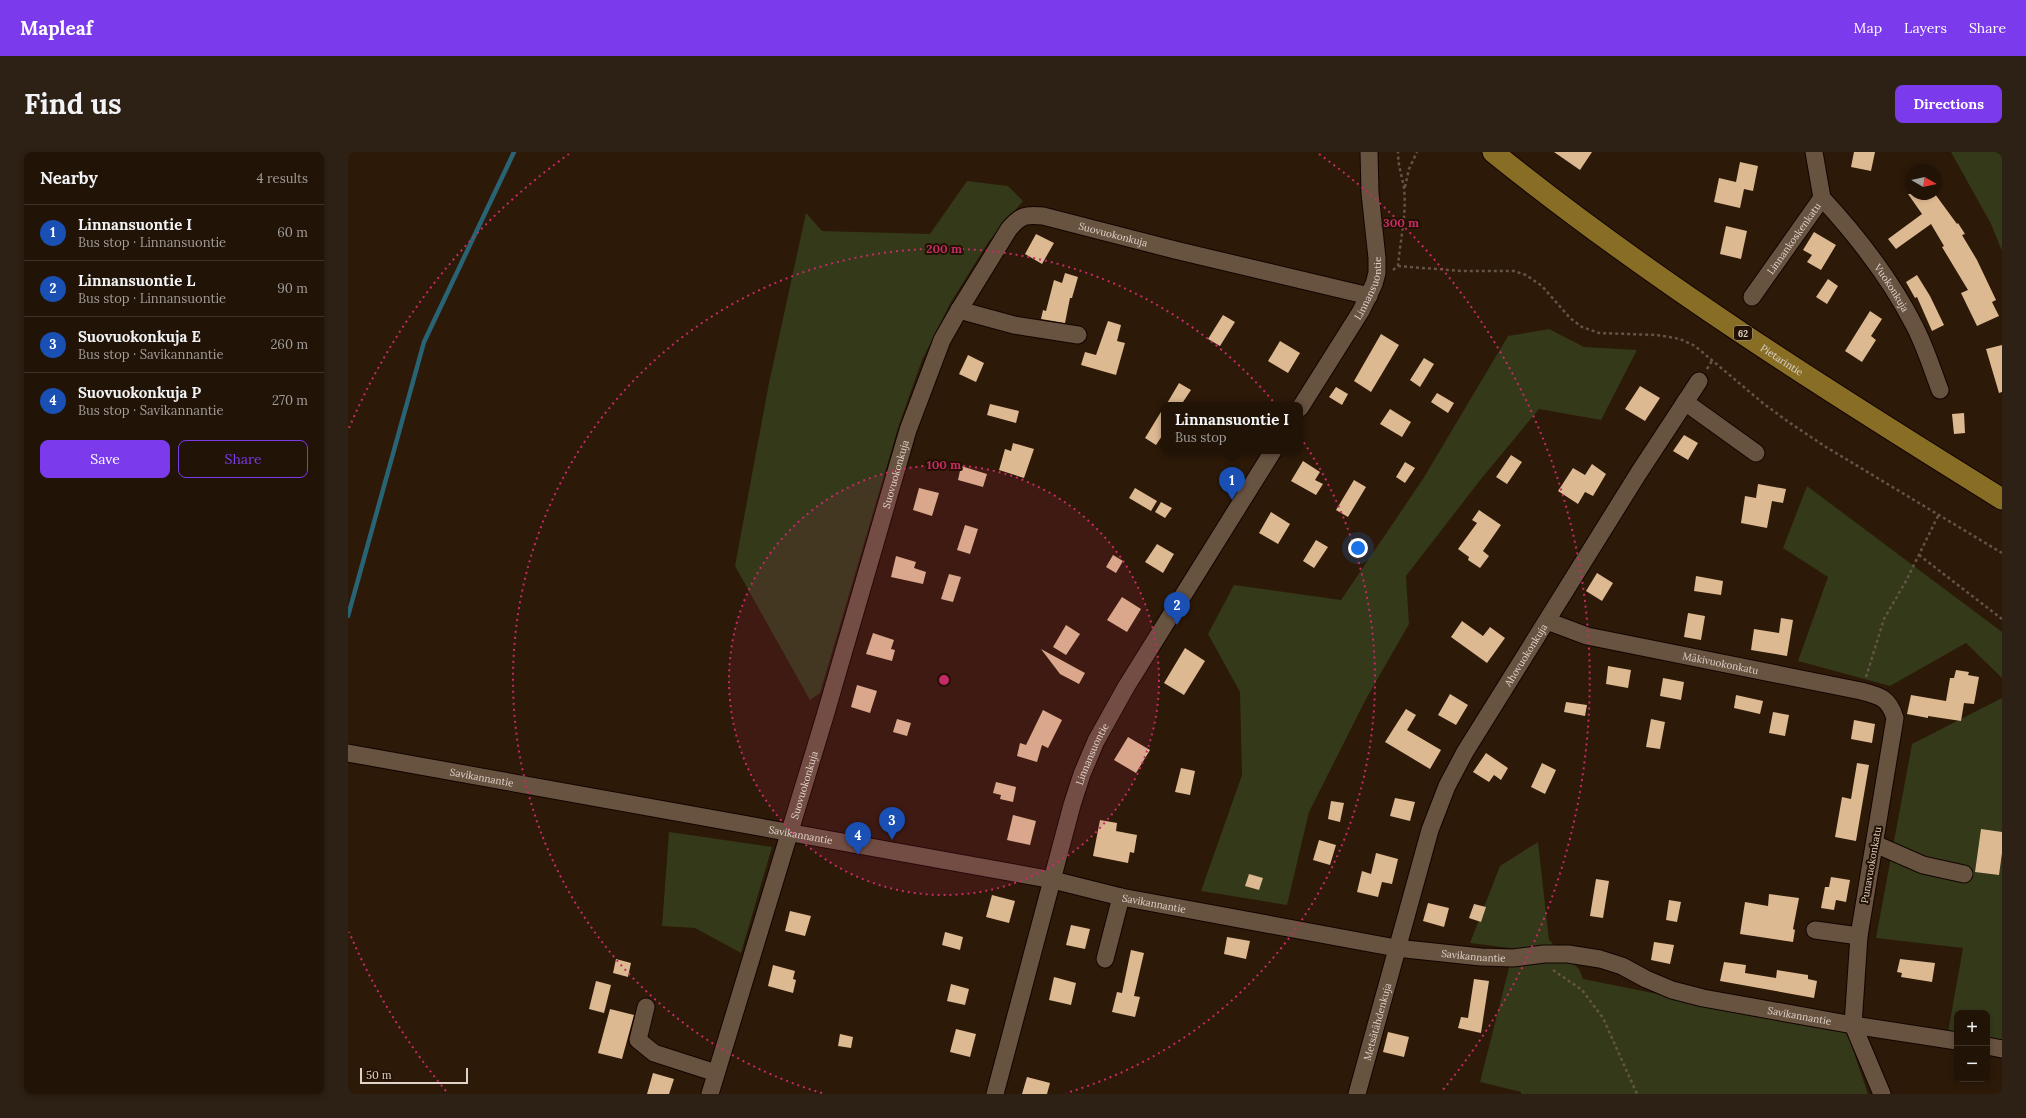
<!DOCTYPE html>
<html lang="en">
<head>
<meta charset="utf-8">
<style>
	body { margin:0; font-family:Lora,serif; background:#2d2014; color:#f1f3f6 }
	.controls { position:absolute; right:12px; bottom:12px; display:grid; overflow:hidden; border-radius:8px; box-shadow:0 2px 6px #0003 }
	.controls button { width:36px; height:36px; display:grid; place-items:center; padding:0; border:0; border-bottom:1px solid #3e3228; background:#211306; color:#f1f3f6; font:20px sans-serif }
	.compass { position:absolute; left:1558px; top:12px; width:36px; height:36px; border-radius:50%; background:#211306; box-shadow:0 2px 6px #0003; rotate:99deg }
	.scale { position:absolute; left:12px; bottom:10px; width:108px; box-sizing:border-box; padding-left:4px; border:2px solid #e0d3c9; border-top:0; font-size:11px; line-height:14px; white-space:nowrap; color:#e0d3c9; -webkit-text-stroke:3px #221002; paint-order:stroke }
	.you { position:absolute; left:1010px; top:396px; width:14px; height:14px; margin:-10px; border:3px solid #fff; border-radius:50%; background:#1a73e8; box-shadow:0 0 0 6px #1a73e833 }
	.badge { display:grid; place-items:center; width:26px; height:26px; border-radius:50%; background:#7c3aed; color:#fff; font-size:13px; font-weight:700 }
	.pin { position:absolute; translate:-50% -33px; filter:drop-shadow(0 1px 2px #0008) }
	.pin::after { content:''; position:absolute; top:21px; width:14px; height:12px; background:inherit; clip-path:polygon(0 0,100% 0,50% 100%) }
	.popup { position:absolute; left:813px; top:250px; width:142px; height:52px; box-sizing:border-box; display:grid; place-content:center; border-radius:8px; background:#211306; filter:drop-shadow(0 1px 3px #0005); font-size:13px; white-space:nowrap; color:#a29e9b }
	.popup b { font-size:15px; color:#f1f3f6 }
	.popup::after { content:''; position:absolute; left:50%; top:100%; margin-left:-8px; border:8px solid transparent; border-top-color:#211306 }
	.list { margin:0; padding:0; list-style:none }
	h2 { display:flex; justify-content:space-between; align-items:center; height:52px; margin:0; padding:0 16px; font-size:17px }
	h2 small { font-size:13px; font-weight:400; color:#a29e9b }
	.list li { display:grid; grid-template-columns:26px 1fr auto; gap:12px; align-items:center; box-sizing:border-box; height:56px; padding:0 16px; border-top:1px solid #3e3228 }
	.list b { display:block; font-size:15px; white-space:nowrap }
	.list p { margin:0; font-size:13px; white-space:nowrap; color:#a29e9b }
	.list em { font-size:13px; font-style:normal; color:#a29e9b }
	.actions { display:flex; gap:8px; padding:12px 16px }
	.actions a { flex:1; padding:9px 0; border:1px solid #7c3aed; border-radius:8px; text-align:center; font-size:14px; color:#7c3aed }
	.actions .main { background:#7c3aed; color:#fff }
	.map { position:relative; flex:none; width:1654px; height:942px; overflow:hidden; border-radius:8px }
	header { display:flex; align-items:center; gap:24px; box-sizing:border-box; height:56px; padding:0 20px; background:#7c3aed; color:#fff }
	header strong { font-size:19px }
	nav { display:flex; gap:22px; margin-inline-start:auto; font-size:14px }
	.intro { display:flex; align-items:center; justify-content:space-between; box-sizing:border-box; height:96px; padding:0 24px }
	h1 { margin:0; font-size:28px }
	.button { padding:10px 18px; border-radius:8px; background:#7c3aed; color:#fff; font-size:14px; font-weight:700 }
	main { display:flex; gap:24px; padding:0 24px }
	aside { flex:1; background:#211306; border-radius:8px; box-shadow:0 2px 6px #0003 }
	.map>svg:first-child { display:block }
	.green { fill:#333919 }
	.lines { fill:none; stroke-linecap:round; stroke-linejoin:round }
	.stream { stroke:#296475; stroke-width:4.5 }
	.building { fill:#ddb992 }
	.minor-casing { stroke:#130400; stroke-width:19 }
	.major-casing { stroke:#130400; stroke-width:23 }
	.path { stroke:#655445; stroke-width:2.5; stroke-dasharray:3 3; stroke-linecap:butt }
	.minor { stroke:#685240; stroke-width:17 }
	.major { stroke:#886e25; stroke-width:21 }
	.ring { fill:none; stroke:#c52b66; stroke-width:2; stroke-dasharray:2 4 }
	.labels { text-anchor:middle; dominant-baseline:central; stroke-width:4; stroke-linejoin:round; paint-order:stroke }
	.shield { fill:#221002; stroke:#a7988d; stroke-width:1 }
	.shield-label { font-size:9px; font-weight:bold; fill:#e0d3c9 }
	.street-label { font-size:10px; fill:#e0d3c9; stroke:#221002 }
	.centre { fill:#c52b66; stroke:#221002; stroke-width:2 }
	.ring-label { font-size:12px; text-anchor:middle; font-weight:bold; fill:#c52b66; stroke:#221002; stroke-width:4; stroke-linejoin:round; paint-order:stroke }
</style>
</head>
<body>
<header>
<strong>Mapleaf</strong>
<nav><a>Map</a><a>Layers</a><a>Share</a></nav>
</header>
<div class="intro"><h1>Find us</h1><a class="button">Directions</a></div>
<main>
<aside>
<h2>Nearby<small>4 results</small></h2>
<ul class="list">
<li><span class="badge" style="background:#1a4fb4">1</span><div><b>Linnansuontie I</b><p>Bus stop · Linnansuontie</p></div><em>60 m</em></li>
<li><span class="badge" style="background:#1a4fb4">2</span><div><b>Linnansuontie L</b><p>Bus stop · Linnansuontie</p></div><em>90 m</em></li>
<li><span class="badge" style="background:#1a4fb4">3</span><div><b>Suovuokonkuja E</b><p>Bus stop · Savikannantie</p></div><em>260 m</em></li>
<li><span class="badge" style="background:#1a4fb4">4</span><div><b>Suovuokonkuja P</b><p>Bus stop · Savikannantie</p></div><em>270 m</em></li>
</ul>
<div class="actions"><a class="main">Save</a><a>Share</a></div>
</aside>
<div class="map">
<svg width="1654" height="942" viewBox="0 0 1654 942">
	<rect width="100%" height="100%" fill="#2c1908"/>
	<path class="green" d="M1603,0H1654V99L1643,72Z
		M619,29L660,34L675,49L641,89L603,150L574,208L550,276L472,541L462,548L387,414L421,231L458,61L474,79L582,82Z
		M1201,177L1236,195L1289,198L1253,268L1191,257L1133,327L1058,424L1061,472L1018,547L961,660L939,753L853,739L894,623L892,540L860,482L886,433L993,448L1075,327L1160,184Z
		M1459,334L1654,480V526L1618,491L1542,534L1450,509L1480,425L1435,396Z
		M1654,546V889L1639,887V861H1609V882L1600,880L1615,796L1528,786L1564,592Z
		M321,680L424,695L393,801L347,776L314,774Z
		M1190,690L1201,788L1231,817L1235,827L1499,880L1520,942H1173V940L1132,930L1162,812V796L1122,791L1152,714Z"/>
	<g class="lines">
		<path class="stream" d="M0,464L76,190L166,0"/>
	</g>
	<path class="building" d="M1206,0H1244L1232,18Z
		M1506,0H1527L1523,19L1503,15Z
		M1392,10L1410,14L1405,39L1396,37L1392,56L1366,50L1371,26L1388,30Z
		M1560,42H1587L1609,72L1610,71L1617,82L1614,83L1629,108L1648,148L1644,150L1651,164L1629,174L1613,141L1620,138L1594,95L1596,94L1583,72L1548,97L1540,87L1574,62Z
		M1378,74L1399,79L1393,107L1372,102Z
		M1466,80L1488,93L1473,118L1459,110L1464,103L1455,98Z
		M688,82L706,91L694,112L677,102Z
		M717,121L730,125L724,146H722L717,171L693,167L695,158L698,159L706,128L714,131Z
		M1569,123L1582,144L1596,173L1584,179L1569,145L1567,146L1558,130Z
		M1480,127L1490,134L1479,152L1468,145Z
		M1522,159L1534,167L1523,184L1528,188L1514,210L1497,199Z
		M875,163L887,170L872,194L860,187Z
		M760,169L773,173L769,189L777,191L768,223L733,213L737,200L748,203Z
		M1033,182L1051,193L1023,240L1006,229Z
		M932,189L952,201L940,221L920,209Z
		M1654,193V240L1651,241L1638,197Z
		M620,203L636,211L628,230L611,222Z
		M1076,206L1086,212L1072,235L1062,228Z
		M831,231L843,238L833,253H818Z
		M1292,234L1312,246L1297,269L1277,257Z
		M988,235L1000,242L994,253L981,245Z
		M1089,241L1106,251L1100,261L1083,250Z
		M642,252L671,259L668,271L639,263Z
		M816,255V281L808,293L797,286Z
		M1042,257L1063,270L1054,285L1032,272Z
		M1616,261L1617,281L1606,282L1604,262Z
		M1336,283L1350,291L1340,308L1325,299Z
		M665,291L686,297L676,326L651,318L657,297L663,299Z
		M1163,303L1174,310L1159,332L1148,325Z
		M955,309L972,320L967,328L975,332L968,343L943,329Z
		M1057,310L1067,316L1057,331L1048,325Z
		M1244,312L1258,322L1245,344L1237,340L1230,352L1210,339L1225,316L1237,323Z
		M613,314L639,322L635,335L610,328Z
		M1006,328L1018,335L1000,365L988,358Z
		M1410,332L1438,337L1435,351L1424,349L1419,376L1393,371L1397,344L1408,346Z
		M571,336L591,341L584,364L565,358Z
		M787,336L809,349L803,359L781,346Z
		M813,350L824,356L817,366L807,360Z
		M1131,358L1153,373L1135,399L1141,404L1132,416L1120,408L1121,405L1110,397L1129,371L1124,368Z
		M923,360L942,372L930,392L911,381Z
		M617,373L630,377L622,402L609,398Z
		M968,388L980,395L966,416L955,409Z
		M809,392L826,402L815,421L797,410Z
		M765,403L775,409L768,421L758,415Z
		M548,404L568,410L566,416L578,420L575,432L543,425Z
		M1249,421L1265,431L1254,449L1238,439Z
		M601,422L613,425L605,450L593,447Z
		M1348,424L1375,429L1373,443L1346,439Z
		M774,445L793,457L779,480L759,468Z
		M1340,461L1357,464L1353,488L1336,485Z
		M1433,466L1445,468L1439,504L1403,498L1406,477L1431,481Z
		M1114,469L1135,484L1142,475L1157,486L1139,511L1103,485Z
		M718,473L732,482L718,503L705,495Z
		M525,481L546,488L543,497L547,498L544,509L518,502Z
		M837,496L857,509L836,543L816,531Z
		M693,497L737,521L731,532L712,522Z
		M1260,514L1283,518L1280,536L1258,532Z
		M1608,518L1621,520L1620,523L1631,525L1626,552L1616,551L1613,569L1580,564V566L1559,562L1563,543L1598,549L1602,526H1606Z
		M1315,526L1336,530L1333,548L1312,544Z
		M509,533L529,539L522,561L503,555Z
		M1102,542L1120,553L1108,573L1090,563Z
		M1388,543L1415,549L1412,562L1386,556Z
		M1218,550L1239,553L1237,564L1216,560Z
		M1058,557L1068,563L1059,578L1093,598L1082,617L1037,590Z
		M695,558L714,568L700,596L694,593L689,610L669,604L672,591L678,593Z
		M1425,560L1441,563L1437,584L1421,581Z
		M549,567L563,571L559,584L545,580Z
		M1303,567L1317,570L1312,597L1298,595Z
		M1506,568L1527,572L1524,591L1503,587Z
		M780,585L802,598L788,621L766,608Z
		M1138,601L1160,616L1153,628L1146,623L1141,630L1125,620Z
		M1194,611L1208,618L1197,642L1183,635Z
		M1509,611L1521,613L1508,689L1487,685L1494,645L1503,647Z
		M833,616L847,619L842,643L827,640Z
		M648,630L668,635L665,650L652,647L653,643L645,641Z
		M1047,646L1067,650L1062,669L1042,664Z
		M983,649L996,651L992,670L980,667Z
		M665,663L688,669L682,693L659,688Z
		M752,668L769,671L768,679L789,683L786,701L782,700L780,711L745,704Z
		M1633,677L1654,680V701L1651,723L1627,720Z
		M971,688L988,693L982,713L965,708Z
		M1028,701L1050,707L1044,732L1034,730L1030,745L1009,740L1014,719L1023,722Z
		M901,722L915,726L911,738L897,734Z
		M1483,725L1502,728L1498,750L1488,748L1486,758L1473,756L1477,735H1481Z
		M1248,727L1261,729L1255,766L1242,764Z
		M1421,742L1451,746L1445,777L1447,778L1445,790L1392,782L1397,750L1420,754Z
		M644,743L667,749L661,771L638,765Z
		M1321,748L1333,750L1329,770L1318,768Z
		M1080,751L1101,756L1096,775L1075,769Z
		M1126,752L1138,755L1133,770L1121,766Z
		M442,759L463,764L457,784L437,779Z
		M723,773L742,777L737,797L718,793Z
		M597,780L615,785L612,798L594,793Z
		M879,785L902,789L898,807L876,802Z
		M1306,790L1326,793L1322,812L1303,808Z
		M783,798L796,801L786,844L792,845L787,865L764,860L769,840L774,841Z
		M268,807L283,811L280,825L265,821Z
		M1552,807L1587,811L1584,830L1553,825L1554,821L1549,820Z
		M1376,810L1398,813L1397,821L1428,826L1429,818L1460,823V827L1469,829L1466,846L1372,829Z
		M425,813L447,819L445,827L448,828L445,841L420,834Z
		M706,825L728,831L723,853L701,848Z
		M1126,827L1141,829L1133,881L1110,876L1113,865L1120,866Z
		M248,829L263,833L256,861L241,857Z
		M603,832L621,837L617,853L599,849Z
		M262,857L286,863L274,907L250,901Z
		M608,877L628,882L622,905L602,900Z
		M1040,880L1061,885L1056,905L1035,900Z
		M492,882L505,885L503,896L490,894Z
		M305,921L326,927L321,942H299Z
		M679,925L702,931L699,942H674Z"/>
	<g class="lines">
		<g class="minor-casing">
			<g id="minor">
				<path id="s1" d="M1474,46C1510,85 1542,126 1566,173C1577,194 1584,217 1592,238"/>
				<path id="s2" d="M1404,145L1474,46L1466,0"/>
				<path d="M611,158L666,173L730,183"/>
				<path d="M1337,250L1408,301"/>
				<path id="s3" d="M952,256L1013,159L1026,132L1029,121V106L1022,41L1021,0"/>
				<path id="s4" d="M1199,469L1239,484L1513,539C1532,544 1541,546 1547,566L1511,784L1505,873L1534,942"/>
				<path id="s5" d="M0,601L705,728L773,745L1048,796L1133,805L1165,806L1196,802H1220L1252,807L1274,814L1298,827L1324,838L1355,846L1505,873L1609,889"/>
				<path d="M1527,692L1575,713L1616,722"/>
				<path d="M1467,778L1511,784"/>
				<path d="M757,807L773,745"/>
				<path d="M298,855L290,888L306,901L368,921"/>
				<path d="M1639,894L1654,897"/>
				<path id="s6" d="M362,942L477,564L560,278L594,188L611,158L661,77C672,64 677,62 695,64L827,98L1021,144"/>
				<path id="s7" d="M647,942L724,653L734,622L748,589L778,535L925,299"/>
				<path id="s8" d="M1009,942L1082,678L1099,634L1117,600L1290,322L1351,229"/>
			</g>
		</g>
		<g class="major-casing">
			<g id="major">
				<path id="s9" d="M1145,0C1305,129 1480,239 1654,347"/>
			</g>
		</g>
		<path class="path" d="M1057,35L1061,17L1069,0
			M1050,114L1113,119H1166L1178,123L1194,134L1222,166L1234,175L1251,181L1309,183L1332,187L1347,194L1416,252L1442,271L1478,295L1654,401
			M1045,118L1050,114C1052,89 1059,61 1056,36C1054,23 1050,15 1050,0
			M1359,217L1365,207
			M1571,403L1654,467
			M1518,525L1536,467L1558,429L1591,362
			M1205,818L1234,838L1255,866L1289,942"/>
		<use href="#minor" class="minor"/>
		<use href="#major" class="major"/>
	</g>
	<circle cx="596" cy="528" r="215" fill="#c52b66" fill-opacity=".12"/>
	<g class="ring">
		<circle cx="596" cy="528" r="215"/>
		<path d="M474 941A431 431 0 1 1 718 941"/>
		<path d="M98 939A646 646 0 0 1 1 780M1 276A646 646 0 0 1 221 2M971 2A646 646 0 0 1 1094 939"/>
	</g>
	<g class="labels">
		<rect class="shield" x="1386" y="174" width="18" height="14" rx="3"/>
		<g class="shield-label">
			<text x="1395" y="181">62</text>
		</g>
		<g class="street-label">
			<text stroke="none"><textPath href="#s6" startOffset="1030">Suovuokonkuja</textPath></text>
			<text stroke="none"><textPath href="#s2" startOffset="72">Linnankoskenkatu</textPath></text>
			<text stroke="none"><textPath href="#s3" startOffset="139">Linnansuontie</textPath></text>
			<text stroke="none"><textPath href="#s1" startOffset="114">Vuokonkuja</textPath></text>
			<text stroke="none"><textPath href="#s9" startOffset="356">Pietarintie</textPath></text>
			<text stroke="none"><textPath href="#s6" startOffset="647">Suovuokonkuja</textPath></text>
			<text stroke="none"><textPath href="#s8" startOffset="474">Ahovuokonkuja</textPath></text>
			<text stroke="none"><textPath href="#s4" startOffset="179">Mäkivuokonkatu</textPath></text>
			<text stroke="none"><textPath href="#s7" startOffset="354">Linnansuontie</textPath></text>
			<text stroke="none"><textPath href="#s5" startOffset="136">Savikannantie</textPath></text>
			<text stroke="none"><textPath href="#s6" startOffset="323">Suovuokonkuja</textPath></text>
			<text stroke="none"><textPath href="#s5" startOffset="460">Savikannantie</textPath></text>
			<text transform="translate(1523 713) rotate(-80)">Punavuokonkatu</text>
			<text stroke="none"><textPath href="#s5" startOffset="820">Savikannantie</textPath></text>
			<text stroke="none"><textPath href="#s5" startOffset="1144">Savikannantie</textPath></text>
			<text stroke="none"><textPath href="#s5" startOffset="1480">Savikannantie</textPath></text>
			<text stroke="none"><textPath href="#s8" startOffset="75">Metsätähdenkuja</textPath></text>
		</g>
	</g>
	<circle cx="596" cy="528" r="6" class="centre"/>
	<g class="ring-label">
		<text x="1053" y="75">300 m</text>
		<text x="596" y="101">200 m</text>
		<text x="596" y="317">100 m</text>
	</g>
</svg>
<div class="controls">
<button>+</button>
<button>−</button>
</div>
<svg class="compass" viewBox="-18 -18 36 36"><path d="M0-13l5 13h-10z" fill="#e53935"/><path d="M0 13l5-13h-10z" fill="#a29e9b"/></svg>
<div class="scale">50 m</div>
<div class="you"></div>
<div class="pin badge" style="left:884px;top:348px;background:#1a4fb4">1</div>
<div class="popup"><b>Linnansuontie I</b>Bus stop</div>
<div class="pin badge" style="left:829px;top:473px;background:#1a4fb4">2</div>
<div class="pin badge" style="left:544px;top:688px;background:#1a4fb4">3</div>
<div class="pin badge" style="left:510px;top:703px;background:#1a4fb4">4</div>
</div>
</main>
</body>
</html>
